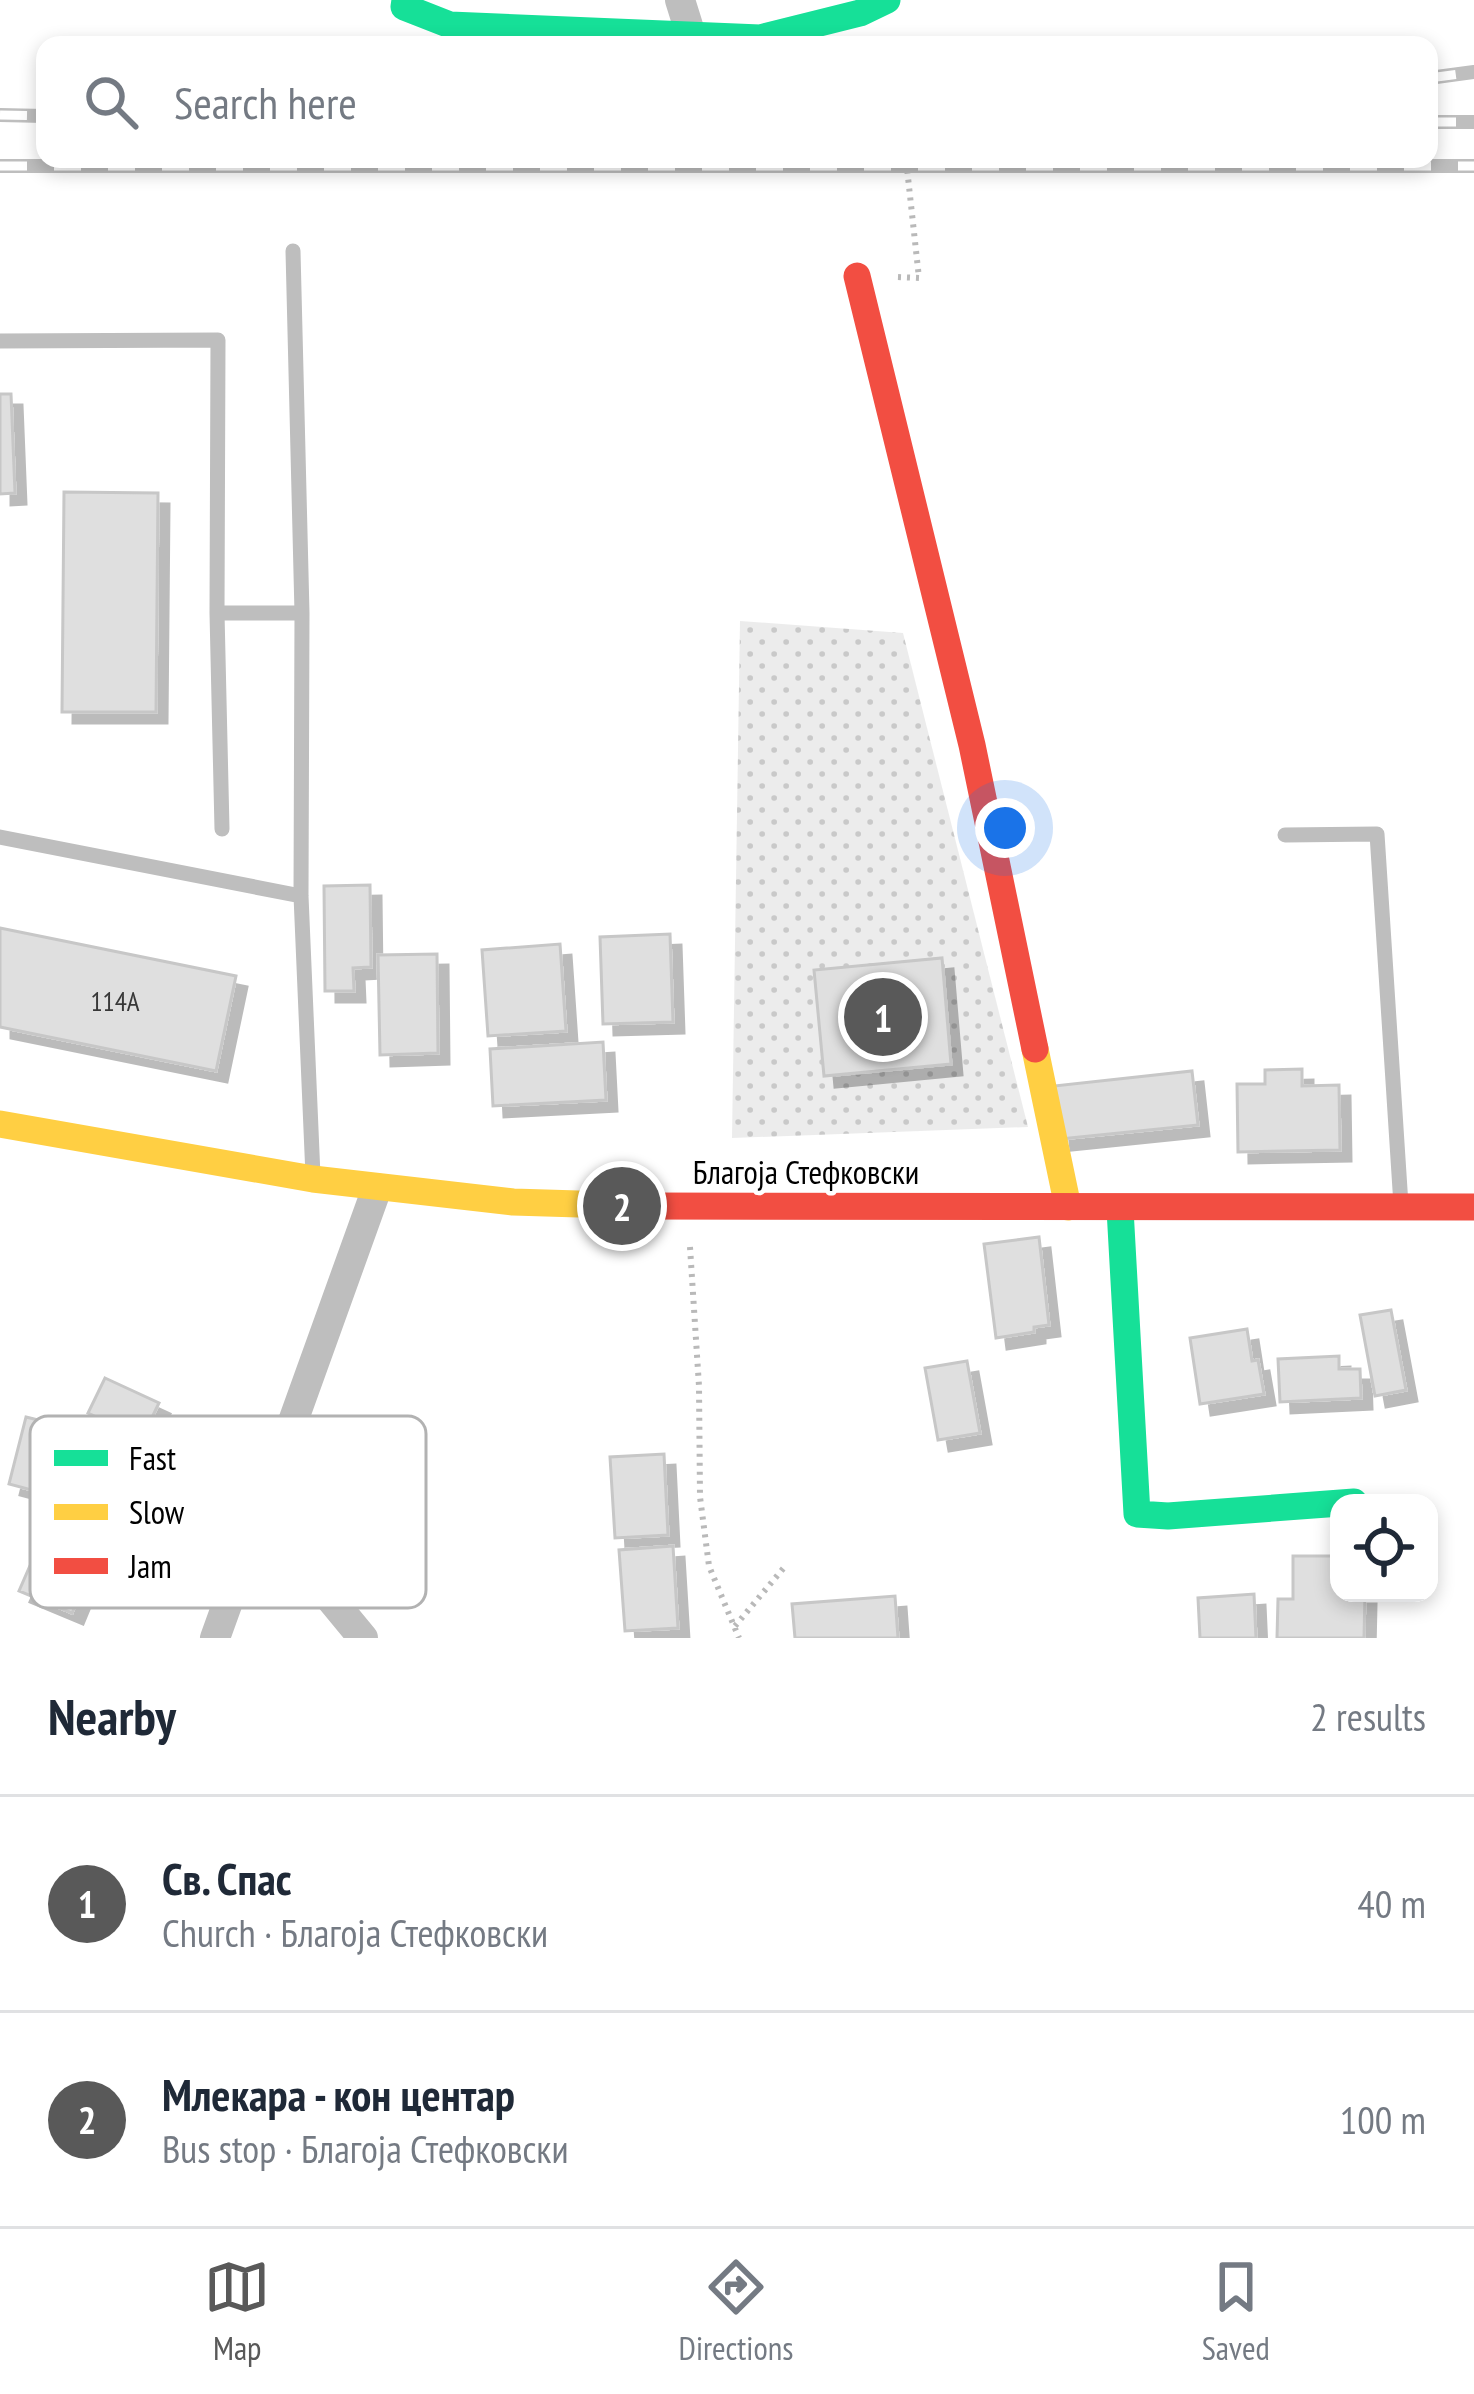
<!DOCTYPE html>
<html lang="en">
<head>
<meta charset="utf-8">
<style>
	body { margin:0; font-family:"PT Sans Narrow",sans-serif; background:#f2f2f3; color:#1f2937 }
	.controls { position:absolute; right:36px; bottom:36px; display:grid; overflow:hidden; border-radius:24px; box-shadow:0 6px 18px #0003 }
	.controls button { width:108px; height:108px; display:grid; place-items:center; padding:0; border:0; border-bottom:3px solid #e0e1e3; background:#fff; color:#1f2937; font:60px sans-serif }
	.you { position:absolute; left:1005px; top:828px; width:42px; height:42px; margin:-30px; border:9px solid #fff; border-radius:50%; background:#1a73e8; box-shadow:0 0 0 18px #1a73e833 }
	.badge { display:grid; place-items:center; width:78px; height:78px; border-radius:50%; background:#595959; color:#fff; font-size:39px; font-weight:700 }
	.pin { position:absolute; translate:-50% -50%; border:6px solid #fff; box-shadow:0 3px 12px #0006 }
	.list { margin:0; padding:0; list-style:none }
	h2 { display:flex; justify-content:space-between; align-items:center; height:156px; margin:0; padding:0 48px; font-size:51px }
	h2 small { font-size:39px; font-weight:400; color:#747a83 }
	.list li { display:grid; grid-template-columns:78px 1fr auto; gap:36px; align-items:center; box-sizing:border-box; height:216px; padding:0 48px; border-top:3px solid #e0e1e3 }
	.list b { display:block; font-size:45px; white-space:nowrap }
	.list p { margin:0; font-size:39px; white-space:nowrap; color:#747a83 }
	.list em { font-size:39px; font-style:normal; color:#747a83 }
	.icon { flex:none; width:66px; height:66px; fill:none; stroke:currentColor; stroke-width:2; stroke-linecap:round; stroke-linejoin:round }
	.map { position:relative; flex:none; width:1474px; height:1638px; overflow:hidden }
	.search { position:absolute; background:#fff; box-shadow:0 6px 18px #0003; left:36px; right:36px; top:36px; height:132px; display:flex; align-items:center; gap:30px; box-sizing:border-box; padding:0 42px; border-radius:24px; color:#747a83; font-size:45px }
	.sheet { height:588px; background:#fff }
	nav { display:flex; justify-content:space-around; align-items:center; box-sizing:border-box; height:168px; border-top:3px solid #e0e1e3; background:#fff; font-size:33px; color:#747a83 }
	nav a { display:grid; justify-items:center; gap:6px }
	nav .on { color:#595959 }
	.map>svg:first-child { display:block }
	.grass { fill:url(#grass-dots) }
	.building { fill:#dfdfdf; stroke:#c7c7c7; stroke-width:3; filter:url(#shadow) }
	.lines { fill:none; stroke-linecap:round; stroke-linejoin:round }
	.path { stroke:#b9b9b9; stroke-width:6; stroke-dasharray:3 6; stroke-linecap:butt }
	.lane { stroke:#bebebe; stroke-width:15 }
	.street { stroke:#bebebe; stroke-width:30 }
	.fast { stroke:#16e098; stroke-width:27 }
	.slow { stroke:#ffcf43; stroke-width:27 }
	.jam { stroke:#f24e42; stroke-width:27 }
	.rail-casing { stroke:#bebebe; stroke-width:14 }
	.rail { stroke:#fff; stroke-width:9; stroke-dasharray:27; stroke-linecap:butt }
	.labels { text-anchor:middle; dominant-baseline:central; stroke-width:9; stroke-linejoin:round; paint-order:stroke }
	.number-label { font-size:27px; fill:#383838 }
	.street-label { font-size:33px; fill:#000; stroke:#fff }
	.key { fill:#fff; stroke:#b2b2b2; stroke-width:3 }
	.key-label { font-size:33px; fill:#000 }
</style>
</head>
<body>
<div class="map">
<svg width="1474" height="1638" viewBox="0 0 1474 1638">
	<defs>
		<pattern id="grass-dots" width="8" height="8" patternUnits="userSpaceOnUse" patternTransform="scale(3)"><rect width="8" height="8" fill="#ececec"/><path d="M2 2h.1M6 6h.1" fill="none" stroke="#c9c9c9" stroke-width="1.8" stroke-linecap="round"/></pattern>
		<filter id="shadow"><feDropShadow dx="11" dy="11" stdDeviation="0" flood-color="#0004"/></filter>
	</defs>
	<rect width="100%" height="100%" fill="#fff"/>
	<path class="grass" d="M740,621L903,633L1028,1127L732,1138Z"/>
	<path class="building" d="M0,394H11L15,493L0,494Z
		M64,492L158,493L156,712H62Z
		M370,885L371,967L353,968L354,991H325L324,886Z
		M0,928L236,976L216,1071L0,1027Z
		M670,934L673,1022L603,1024L600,937Z
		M560,944L566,1031L488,1036L482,950Z
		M437,954L438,1053L380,1055L378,955Z
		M942,958L951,1064L824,1076L814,970Z
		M603,1042L606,1100L493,1106L490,1049Z
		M1302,1069V1086L1339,1085L1340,1150L1238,1152L1237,1084H1265V1070Z
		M1192,1071L1198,1125L1060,1139L1054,1086Z
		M1039,1237L1049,1325L1034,1327V1332L996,1338L984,1244Z
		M1391,1310L1406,1390L1375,1396L1360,1315Z
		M1247,1329L1252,1361L1258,1360L1264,1394L1200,1404L1190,1338Z
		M1339,1356V1369H1360L1361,1398L1280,1402L1278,1359Z
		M967,1361L980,1433L938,1440L925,1368Z
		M105,1378L159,1403L142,1438L88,1413Z
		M26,1417L71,1428L54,1496L9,1484Z
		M664,1454L668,1535L615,1538L610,1457Z
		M39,1545L91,1567L72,1613L19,1591Z
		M673,1546L678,1628L625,1631L619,1550Z
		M1293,1556H1339V1593H1365L1364,1638H1277L1278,1599H1293Z
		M1254,1594L1256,1638H1200L1198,1598Z
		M895,1596L898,1638H795L792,1604Z"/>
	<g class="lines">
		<path class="path" d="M898,277L919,278L906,159
			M690,1247L699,1386L700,1497L709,1566L739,1638
			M735,1626L787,1564"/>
		<path class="lane" d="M293,251L302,613L301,896L313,1176
			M0,341L218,340L217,613L222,829
			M217,613H302
			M1285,835L1377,834L1401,1205
			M0,837L301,896"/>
		<path class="street" d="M680,0L690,32
			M259,1512L363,1638
			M215,1638L377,1188"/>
		<path class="fast" d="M405,0L404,7L450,25L760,38L860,13L887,0
			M1120,1209L1137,1514L1168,1516L1354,1502"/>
		<path class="slow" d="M1035,1049L1068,1207
			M0,1124L313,1179L513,1202L644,1206"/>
		<path class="jam" d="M857,276L972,745L1035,1049
			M644,1206L1474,1207"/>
		<g class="rail-casing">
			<path id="rail" d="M1429,78L1474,72
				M0,115L45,116
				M1429,122H1474
				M0,166H1474"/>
		</g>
		<use href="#rail" class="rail"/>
	</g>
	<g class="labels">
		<g class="number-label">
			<text x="115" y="1001">114А</text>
		</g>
		<g class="street-label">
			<text x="806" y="1171">Благоја Стефковски</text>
		</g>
	</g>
	<rect x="30" y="1416" width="396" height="192" rx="18" class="key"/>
	<rect x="54" y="1450" width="54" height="16" fill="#16e098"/>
	<rect x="54" y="1504" width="54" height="16" fill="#ffcf43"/>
	<rect x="54" y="1558" width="54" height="16" fill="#f24e42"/>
	<g class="key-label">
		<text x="129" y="1470">Fast</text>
		<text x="129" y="1524">Slow</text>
		<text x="129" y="1578">Jam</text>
	</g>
</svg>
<div class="controls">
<button><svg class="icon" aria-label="locate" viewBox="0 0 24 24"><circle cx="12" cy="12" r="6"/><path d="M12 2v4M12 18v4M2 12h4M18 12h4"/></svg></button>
</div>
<div class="you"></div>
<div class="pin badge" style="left:883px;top:1017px">1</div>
<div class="pin badge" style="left:622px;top:1206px">2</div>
<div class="search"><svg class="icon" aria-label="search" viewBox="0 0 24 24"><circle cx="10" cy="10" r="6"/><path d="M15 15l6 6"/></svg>Search here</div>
</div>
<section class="sheet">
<h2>Nearby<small>2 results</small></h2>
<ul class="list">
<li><span class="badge">1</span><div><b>Св. Спас</b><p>Church · Благоја Стефковски</p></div><em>40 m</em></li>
<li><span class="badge">2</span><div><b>Млекара - кон центар</b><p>Bus stop · Благоја Стефковски</p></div><em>100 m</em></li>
</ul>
</section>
<nav>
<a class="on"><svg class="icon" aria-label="map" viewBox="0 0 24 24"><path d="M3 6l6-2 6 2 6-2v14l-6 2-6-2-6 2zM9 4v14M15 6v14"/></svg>Map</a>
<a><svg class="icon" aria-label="directions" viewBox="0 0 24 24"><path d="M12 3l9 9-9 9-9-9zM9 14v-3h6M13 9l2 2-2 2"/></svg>Directions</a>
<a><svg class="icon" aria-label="saved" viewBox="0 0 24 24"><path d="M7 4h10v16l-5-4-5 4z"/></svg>Saved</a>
</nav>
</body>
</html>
